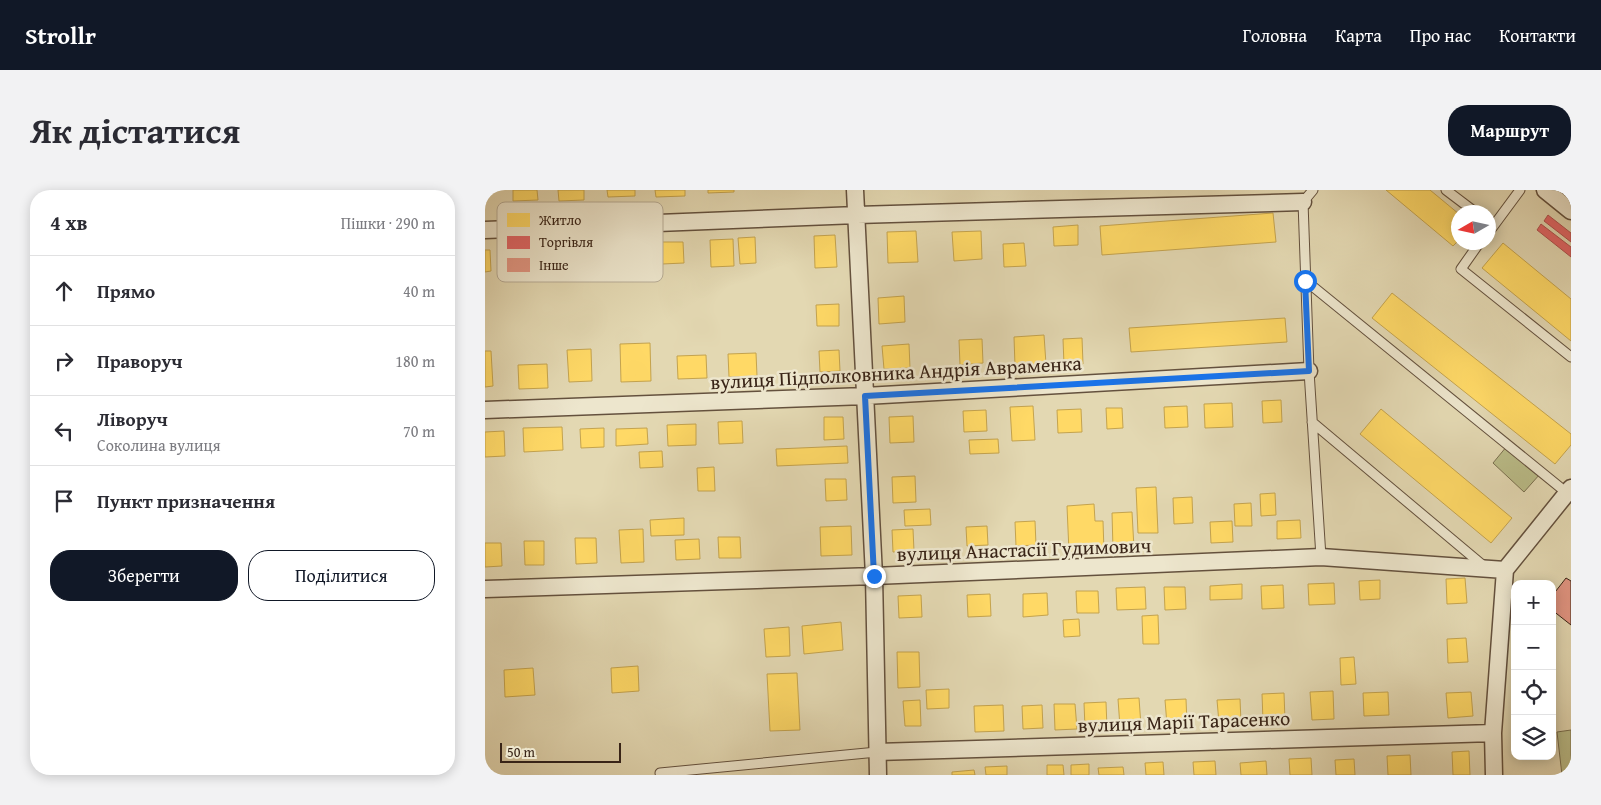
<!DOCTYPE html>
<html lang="uk">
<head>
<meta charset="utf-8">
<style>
	body { margin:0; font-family:"Gentium Book Plus",serif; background:#f2f2f3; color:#2b2b33 }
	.controls { position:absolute; right:15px; bottom:15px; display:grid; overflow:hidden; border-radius:10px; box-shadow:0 2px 12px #0003 }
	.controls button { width:45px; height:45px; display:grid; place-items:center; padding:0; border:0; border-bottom:1px solid #e1e1e2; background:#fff; color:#2b2b33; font:25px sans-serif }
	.compass { position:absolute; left:966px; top:15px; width:45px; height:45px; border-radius:50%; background:#fff; box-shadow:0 2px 12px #0003; rotate:261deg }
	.scale { position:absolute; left:15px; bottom:12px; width:121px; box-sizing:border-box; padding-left:5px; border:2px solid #392417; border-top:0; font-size:14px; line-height:18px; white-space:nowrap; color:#392417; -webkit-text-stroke:4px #ede6cd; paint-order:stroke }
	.stop { position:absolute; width:15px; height:15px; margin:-11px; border:4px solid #1a73e8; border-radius:50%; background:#fff }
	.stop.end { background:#1a73e8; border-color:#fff; box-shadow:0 1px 5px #0008 }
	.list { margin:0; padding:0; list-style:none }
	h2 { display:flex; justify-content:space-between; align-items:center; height:65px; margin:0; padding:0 20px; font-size:21px }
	h2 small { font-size:16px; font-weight:400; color:#7c7c81 }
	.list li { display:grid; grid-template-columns:32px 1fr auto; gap:15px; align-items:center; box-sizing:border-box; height:70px; padding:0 20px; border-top:1px solid #e1e1e2 }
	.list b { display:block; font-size:19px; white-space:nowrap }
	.list p { margin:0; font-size:16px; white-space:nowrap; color:#7c7c81 }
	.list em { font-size:16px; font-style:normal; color:#7c7c81 }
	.actions { display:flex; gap:10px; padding:15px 20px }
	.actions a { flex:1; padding:11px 0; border:1px solid #111827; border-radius:20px; text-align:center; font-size:18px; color:#111827 }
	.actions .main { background:#111827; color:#fff }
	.icon { flex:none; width:28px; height:28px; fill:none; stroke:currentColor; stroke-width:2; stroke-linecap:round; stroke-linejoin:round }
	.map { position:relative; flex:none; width:1086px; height:585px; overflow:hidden; border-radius:20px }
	header { display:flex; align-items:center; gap:30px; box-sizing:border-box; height:70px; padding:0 25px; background:#111827; color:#fff }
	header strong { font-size:24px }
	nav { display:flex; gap:28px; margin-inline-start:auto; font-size:18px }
	.intro { display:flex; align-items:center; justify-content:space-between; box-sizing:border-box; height:120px; padding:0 30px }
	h1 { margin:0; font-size:35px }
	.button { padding:12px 22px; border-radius:20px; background:#111827; color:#fff; font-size:18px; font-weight:700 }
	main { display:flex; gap:30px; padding:0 30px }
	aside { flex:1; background:#fff; border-radius:20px; box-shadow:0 2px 12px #0003 }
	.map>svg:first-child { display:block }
	.green { fill:#babc88; stroke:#7a7050 }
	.homes { fill:#ffd966; stroke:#c4a34e }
	.shops { fill:#e06666; stroke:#ae524e }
	.building { fill:#e29683; stroke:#392417 }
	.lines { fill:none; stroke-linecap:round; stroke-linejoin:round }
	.lane-casing { stroke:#64513e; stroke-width:11 }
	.street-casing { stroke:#64513e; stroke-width:19 }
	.lane { stroke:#ede6cd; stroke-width:9 }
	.street { stroke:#ede6cd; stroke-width:16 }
	.route { stroke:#1a73e8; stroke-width:6 }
	.labels { text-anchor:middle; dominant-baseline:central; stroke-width:5; stroke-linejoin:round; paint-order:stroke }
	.street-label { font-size:20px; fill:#392417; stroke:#ede6cd }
	.key { fill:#ede6cd; stroke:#b7ac96; stroke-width:1 }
	.key-label { font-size:14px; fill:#392417 }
</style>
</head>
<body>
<header>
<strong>Strollr</strong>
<nav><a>Головна</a><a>Карта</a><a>Про нас</a><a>Контакти</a></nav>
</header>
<div class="intro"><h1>Як дістатися</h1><a class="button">Маршрут</a></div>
<main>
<aside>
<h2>4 хв<small>Пішки · 290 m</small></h2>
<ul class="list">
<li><svg class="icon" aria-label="ahead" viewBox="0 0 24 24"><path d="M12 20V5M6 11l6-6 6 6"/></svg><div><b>Прямо</b></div><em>40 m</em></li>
<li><svg class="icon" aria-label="right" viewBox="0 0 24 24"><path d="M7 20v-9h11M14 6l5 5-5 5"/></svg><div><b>Праворуч</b></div><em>180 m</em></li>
<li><svg class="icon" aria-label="left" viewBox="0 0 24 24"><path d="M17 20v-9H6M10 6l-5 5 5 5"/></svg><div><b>Ліворуч</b><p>Соколина вулиця</p></div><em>70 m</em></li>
<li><svg class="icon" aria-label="arrive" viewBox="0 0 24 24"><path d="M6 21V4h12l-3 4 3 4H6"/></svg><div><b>Пункт призначення</b></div></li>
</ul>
<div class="actions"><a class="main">Зберегти</a><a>Поділитися</a></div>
</aside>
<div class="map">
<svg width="1086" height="585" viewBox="0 0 1086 585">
	<rect width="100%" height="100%" fill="#e3d8b2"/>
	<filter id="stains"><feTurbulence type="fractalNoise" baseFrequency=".004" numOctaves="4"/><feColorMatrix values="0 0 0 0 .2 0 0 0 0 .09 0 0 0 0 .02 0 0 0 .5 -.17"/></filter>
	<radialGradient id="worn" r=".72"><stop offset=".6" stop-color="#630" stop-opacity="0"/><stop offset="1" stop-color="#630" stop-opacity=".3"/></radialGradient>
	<path class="green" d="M1022,256L1055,284L1039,302L1008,273Z
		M1086,540V585H1077L1072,542Z"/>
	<path class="homes" d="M28,0H52L53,10L28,11Z
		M73,0H99V10L74,11Z
		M122,0H150V6L123,7Z
		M170,0H200V6L171,7Z
		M223,0H249V2L223,3Z
		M901,0H945L974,24V50L968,56Z
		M788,23L791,52L617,65L615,36Z
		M593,35V55L569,56L568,37Z
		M431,41L433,72L403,73L402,42Z
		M496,41L497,69L469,71L467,42Z
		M350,45L352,77L330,78L329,46Z
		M270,47L271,73L255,74L253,48Z
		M248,49L249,76L226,77L225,50Z
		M176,52H198L199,73L177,74Z
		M539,53L541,76L519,77L518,54Z
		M1018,53L1086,109V151L997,78Z
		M0,60H5L6,81L0,82Z
		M907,103L1086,244V255L1070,274L887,128Z
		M419,106L420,132L394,134L393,108Z
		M354,114V136H332L331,115Z
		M800,128L802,152L646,162L644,138Z
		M559,145L561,174L530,176L529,147Z
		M597,148L598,174L579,175L578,149Z
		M497,149L498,173L475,175L474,150Z
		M165,153L166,191L136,192L135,154Z
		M424,154L425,178L399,179L397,156Z
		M106,159L107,191L84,192L82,160Z
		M354,160L355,181L335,182L334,161Z
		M0,161H6L8,196L0,197Z
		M271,163L272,186L244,187L243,164Z
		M221,165L222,188L193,189L192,166Z
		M62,174L63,198L34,199L33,175Z
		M796,210L797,232L778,233L777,211Z
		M747,213L748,237L720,238L719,214Z
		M548,216L550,250L527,251L525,217Z
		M702,216L703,237L680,238L679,217Z
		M621,218H637L638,238L622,239Z
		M596,219L597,242L573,243L572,220Z
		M896,219L1027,328L1006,353L875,244Z
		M501,220L502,241L479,242L478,221Z
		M428,226L429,252L405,253L404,227Z
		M339,227H358L359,249L339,250Z
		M257,231L258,253L234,254L233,232Z
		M211,234V255L183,256L182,235Z
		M77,237L78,260L39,262L38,238Z
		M119,238V257L96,258L95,239Z
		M162,238L163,254L131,256V239Z
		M19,241L20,266L0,267V242Z
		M513,249L514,263L485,264L484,250Z
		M362,256L363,273L292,276L291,259Z
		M177,261L178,277L155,278L154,262Z
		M229,277L230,301H213L212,278Z
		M430,286L431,312L408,313L407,287Z
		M340,289H361L362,310L341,311Z
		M671,297L673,343H653L651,298Z
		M790,303L791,325L776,326L775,304Z
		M707,307L708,333L689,334L688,308Z
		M766,313L767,336H750L749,314Z
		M609,314L610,331H618L619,361L584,362L582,316Z
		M445,319L446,335L420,336L419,320Z
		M647,322L649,358L628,359L627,323Z
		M199,328V345L166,346L165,330Z
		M815,330L816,348L792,349V331Z
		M550,331L551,355L531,356L530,332Z
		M747,331L748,352L726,353L725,332Z
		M366,336L367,365L336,366L335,337Z
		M502,336L503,355L482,356L481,337Z
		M158,339L159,372L136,373L134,340Z
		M428,339L429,361L408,362L407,340Z
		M233,347H255L256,368H234Z
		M90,348H111L112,373L91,374Z
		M214,349L215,369L191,370L190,350Z
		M39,351H59V375H40Z
		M0,353H16L17,376L0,377Z
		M980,388L982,413L962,414L961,389Z
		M895,390V409L875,410L874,391Z
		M849,393L850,414L824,415L823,394Z
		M757,394V409L725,410V396Z
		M798,395L799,418L777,419L776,396Z
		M660,397L661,419L632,420L631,398Z
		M679,397H700L701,419L680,420Z
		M591,401H613L614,423H592Z
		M562,403L563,425L538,427V404Z
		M505,404L506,426L483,427L482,405Z
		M436,405L437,427L414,428L413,406Z
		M673,425L674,454H658L657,426Z
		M594,429L595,446L579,447L578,430Z
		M356,432L358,460L319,464L317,436Z
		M304,437L305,466L281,467L279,439Z
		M981,448L983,472L963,473L962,449Z
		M412,462H434L435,497L413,498Z
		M869,467L871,494L856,495L855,468Z
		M153,476L154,501L127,503L126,478Z
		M48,478L50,505L20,507L19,480Z
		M312,483L315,540L285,541L282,484Z
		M464,499V518L442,519L441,500Z
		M848,501L849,529L827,530L825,502Z
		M903,502L904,525L879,526L878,503Z
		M986,502L988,526L963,528L961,503Z
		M799,503L800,530L778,531L777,504Z
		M654,508L656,536L635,537L633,509Z
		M701,509L702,534L682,535L680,510Z
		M755,509L756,532L734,533L732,510Z
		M435,510L436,536H420L418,511Z
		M621,512L622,538H600L599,513Z
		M569,514H590L592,539L570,540Z
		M518,515L519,541L490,542L489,516Z
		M557,515L558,538L538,539L537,516Z
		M984,561L985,585H968L967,562Z
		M925,565L926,585H903L902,566Z
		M826,568L827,585H805L804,569Z
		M869,569L870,585H851L850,570Z
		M730,571L731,585H709L708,572Z
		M781,571L782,585H756L755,573Z
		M678,572L679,585H661L660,573Z
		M604,574V585H586V575Z
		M562,575H578L579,585H562Z
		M522,576V585H501L500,577Z
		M638,577L639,585H614L613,578Z
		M489,580L490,585H467V582Z"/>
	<path class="shops" d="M1063,25L1086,43V52L1059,31Z
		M1056,34L1086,57V67L1052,40Z"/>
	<path class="building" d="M1081,388L1086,391V435L1067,420V406Z"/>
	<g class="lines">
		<g class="lane-casing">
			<path id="lane" d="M828,0L818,12L824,181L836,367
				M961,0L990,22
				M1004,42L1035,0
				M995,52L976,79L1086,167
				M821,91L1082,303
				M827,232L1001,378
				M175,583L392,562"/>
		</g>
		<g class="street-casing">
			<path id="street" d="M370,0L389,386L393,585
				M1060,0L1086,21
				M0,40L372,25L818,12
				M0,220L380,206L824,181
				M0,399L389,386L836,367L1020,380
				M392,562L1008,543
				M1009,585L1008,543L1020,380L1086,298"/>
		</g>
		<use href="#lane" class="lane"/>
		<use href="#street" class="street"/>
	</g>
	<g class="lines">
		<path class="route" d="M389,386L380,206L824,181L820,91"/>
	</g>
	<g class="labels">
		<g class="street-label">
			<text transform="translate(411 182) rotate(-3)">вулиця Підполковника Андрія Авраменка</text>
			<text transform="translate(539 359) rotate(-2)">вулиця Анастасії Гудимович</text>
			<text transform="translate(699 531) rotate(-2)">вулиця Марії Тарасенко</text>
		</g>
	</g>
	<rect x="12" y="12" width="166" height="80" rx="8" class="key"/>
	<rect x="22" y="23" width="23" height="14" fill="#ffd966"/>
	<rect x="22" y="46" width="23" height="13" fill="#e06666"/>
	<rect x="22" y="68" width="23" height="14" fill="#e29683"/>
	<g class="key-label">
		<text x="54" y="35">Житло</text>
		<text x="54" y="57">Торгівля</text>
		<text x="54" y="80">Інше</text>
	</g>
	<rect width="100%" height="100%" filter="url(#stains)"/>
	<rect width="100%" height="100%" fill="url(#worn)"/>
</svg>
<div class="controls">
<button>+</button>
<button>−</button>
<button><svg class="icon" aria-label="locate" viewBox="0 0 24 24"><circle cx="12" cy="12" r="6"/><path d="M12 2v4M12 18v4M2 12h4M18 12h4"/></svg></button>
<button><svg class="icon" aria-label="layers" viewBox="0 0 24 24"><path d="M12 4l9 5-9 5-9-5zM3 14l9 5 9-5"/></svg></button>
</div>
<svg class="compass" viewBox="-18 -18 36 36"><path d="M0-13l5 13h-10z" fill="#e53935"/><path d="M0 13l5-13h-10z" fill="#7c7c81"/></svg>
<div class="scale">50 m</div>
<div class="stop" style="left:820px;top:91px"></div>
<div class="stop end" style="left:389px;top:386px"></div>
</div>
</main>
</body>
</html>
